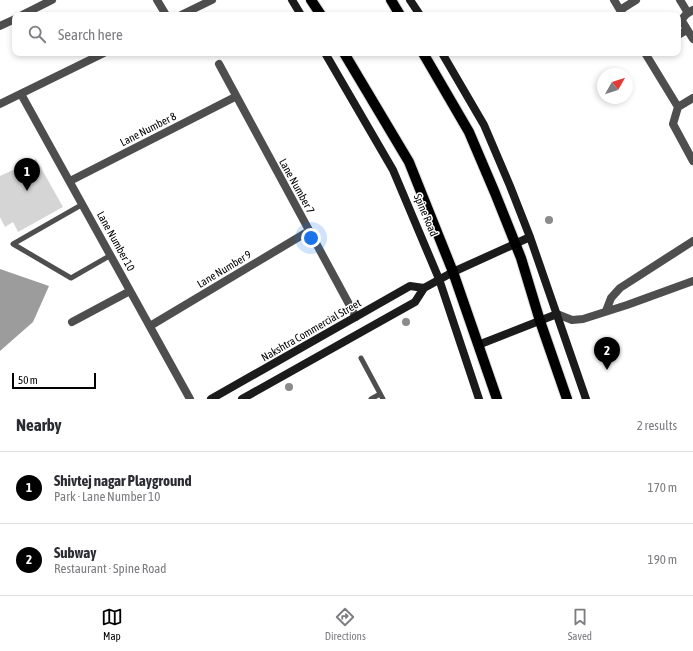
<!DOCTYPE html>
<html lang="en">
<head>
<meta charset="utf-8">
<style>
	body { margin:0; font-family:"Asap Condensed",sans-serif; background:#f7f7f7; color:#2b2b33 }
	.compass { position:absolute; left:597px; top:68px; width:36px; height:36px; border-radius:50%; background:#fff; box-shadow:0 2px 6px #0003; rotate:51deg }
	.scale { position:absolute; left:12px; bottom:10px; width:84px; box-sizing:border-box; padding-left:4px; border:2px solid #000; border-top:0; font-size:11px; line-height:14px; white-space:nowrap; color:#000; -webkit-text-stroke:3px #fff; paint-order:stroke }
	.you { position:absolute; left:311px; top:238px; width:14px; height:14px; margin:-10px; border:3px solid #fff; border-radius:50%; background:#1a73e8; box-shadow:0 0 0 6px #1a73e833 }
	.badge { display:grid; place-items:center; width:26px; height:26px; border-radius:50%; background:#000; color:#fff; font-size:13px; font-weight:700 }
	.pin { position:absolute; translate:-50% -33px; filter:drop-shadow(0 1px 2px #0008) }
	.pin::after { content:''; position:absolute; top:21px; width:14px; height:12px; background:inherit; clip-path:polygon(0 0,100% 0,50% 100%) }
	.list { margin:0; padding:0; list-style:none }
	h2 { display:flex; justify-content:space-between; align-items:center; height:52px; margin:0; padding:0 16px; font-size:17px }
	h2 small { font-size:13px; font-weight:400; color:#7c7c81 }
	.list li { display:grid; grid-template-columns:26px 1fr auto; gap:12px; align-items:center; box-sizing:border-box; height:72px; padding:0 16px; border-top:1px solid #e1e1e2 }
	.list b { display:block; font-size:15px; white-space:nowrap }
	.list p { margin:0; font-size:13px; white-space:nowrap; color:#7c7c81 }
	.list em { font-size:13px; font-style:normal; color:#7c7c81 }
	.icon { flex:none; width:22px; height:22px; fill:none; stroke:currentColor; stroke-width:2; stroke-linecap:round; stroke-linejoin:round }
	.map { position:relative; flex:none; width:693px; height:399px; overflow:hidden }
	.search { position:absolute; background:#fff; box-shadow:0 2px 6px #0003; left:12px; right:12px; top:12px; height:44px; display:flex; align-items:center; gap:10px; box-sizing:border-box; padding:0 14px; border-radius:8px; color:#7c7c81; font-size:15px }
	.sheet { height:196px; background:#fff }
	nav { display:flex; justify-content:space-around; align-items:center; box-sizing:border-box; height:56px; border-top:1px solid #e1e1e2; background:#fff; font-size:11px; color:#7c7c81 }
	nav a { display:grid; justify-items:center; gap:2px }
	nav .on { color:#000 }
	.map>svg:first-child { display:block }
	.green { fill:#d5d5d5 }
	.water { fill:#9c9c9c }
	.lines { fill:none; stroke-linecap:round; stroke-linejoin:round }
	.primary-casing { stroke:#dbdbdb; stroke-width:12 }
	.lane { stroke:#4e4e4e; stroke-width:5 }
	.street { stroke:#4e4e4e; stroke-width:8 }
	.secondary { stroke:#1b1b1b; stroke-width:8 }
	.primary { stroke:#000; stroke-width:10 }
	.tree { fill:#8b8b8b }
	.labels { text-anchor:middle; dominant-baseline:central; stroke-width:3; stroke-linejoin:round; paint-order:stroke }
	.street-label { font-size:11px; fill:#000; stroke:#fff }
</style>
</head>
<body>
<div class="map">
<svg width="693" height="399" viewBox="0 0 693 399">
	<rect width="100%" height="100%" fill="#fff"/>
	<path class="green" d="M36,159L63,207L18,232L13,222L5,227L0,217V176Z"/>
	<path class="water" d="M0,269L49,286L33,322L0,351Z"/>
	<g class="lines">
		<g class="primary-casing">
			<path id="primary" d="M311,0L321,15
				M391,0L400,15
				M344,53L409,162L453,272L497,399
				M423,53L469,132L495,193L521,258L540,321L567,399"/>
		</g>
		<path class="lane" d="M83,204L13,244L71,278L111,255
			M361,358L383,399
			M371,399L380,394"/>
		<path class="street" d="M157,0L166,15
			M614,0L623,15
			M680,0L688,13
			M620,10L636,0
			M693,10C688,13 683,15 682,21L693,39
			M22,15L52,0
			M181,15L212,0
			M0,26L15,19
			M678,35L687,30
			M645,53L678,107L693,98
			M219,64L356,317
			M21,94L190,399
			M0,104L104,53
			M678,107L673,124L693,161
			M70,181L235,97
			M606,311L611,298L620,288L693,241
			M557,314L572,320L583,319L627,305L693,281
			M72,322L130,291
			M150,326L309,231"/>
		<path class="secondary" d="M292,0L301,15
			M410,0L420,15
			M325,53L393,170L439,279L479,399
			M442,53L484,125L510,186L530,237L586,399
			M478,345L557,314
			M211,399L410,286L424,288
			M242,399L415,302L424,288L453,272L530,237"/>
		<use href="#primary" class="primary"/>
	</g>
	<g class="tree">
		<circle cx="549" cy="220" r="4"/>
		<circle cx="406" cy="322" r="4"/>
		<circle cx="289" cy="387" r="4"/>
	</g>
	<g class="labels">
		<g class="street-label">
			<text transform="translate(148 129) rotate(-27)">Lane Number 8</text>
			<text transform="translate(297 186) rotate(61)">Lane Number 7</text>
			<text transform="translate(426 215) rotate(67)">Spine Road</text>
			<text transform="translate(116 241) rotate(61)">Lane Number 10</text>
			<text transform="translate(224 269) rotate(-31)">Lane Number 9</text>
			<text transform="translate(311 330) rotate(-30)">Nakshtra Commercial Street</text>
		</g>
	</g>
</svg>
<svg class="compass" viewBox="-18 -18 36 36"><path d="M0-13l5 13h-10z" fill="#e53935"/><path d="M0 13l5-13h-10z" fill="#7c7c81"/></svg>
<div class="scale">50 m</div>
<div class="you"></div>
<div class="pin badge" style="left:27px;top:191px">1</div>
<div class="pin badge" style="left:607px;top:370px">2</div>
<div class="search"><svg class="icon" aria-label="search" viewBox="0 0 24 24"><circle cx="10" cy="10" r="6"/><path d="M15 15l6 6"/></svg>Search here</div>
</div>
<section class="sheet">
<h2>Nearby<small>2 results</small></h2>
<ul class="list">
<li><span class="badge">1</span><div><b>Shivtej nagar Playground</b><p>Park · Lane Number 10</p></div><em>170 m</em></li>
<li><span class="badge">2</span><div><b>Subway</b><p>Restaurant · Spine Road</p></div><em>190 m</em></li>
</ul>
</section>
<nav>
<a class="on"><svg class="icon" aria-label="map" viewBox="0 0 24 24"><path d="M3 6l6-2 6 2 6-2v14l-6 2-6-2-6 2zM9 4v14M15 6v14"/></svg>Map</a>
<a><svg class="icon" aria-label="directions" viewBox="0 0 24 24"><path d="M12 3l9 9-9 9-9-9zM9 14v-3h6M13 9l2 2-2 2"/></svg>Directions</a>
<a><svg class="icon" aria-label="saved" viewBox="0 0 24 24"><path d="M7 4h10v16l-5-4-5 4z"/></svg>Saved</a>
</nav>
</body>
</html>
